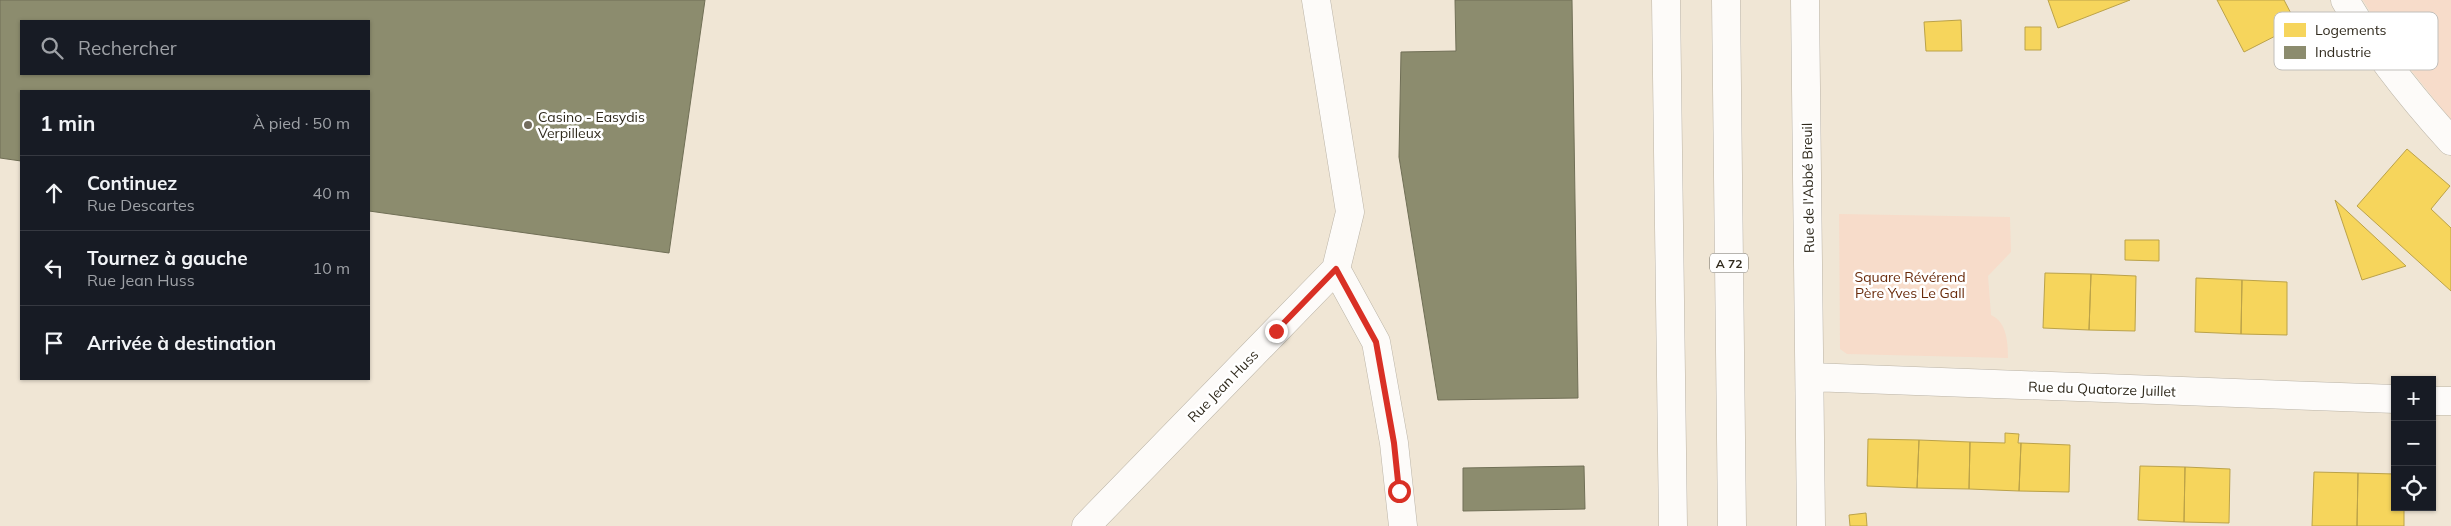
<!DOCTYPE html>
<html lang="fr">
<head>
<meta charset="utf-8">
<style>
	body { margin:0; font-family:Mulish,sans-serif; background:#242831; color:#f1f3f6 }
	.controls { position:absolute; right:15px; bottom:15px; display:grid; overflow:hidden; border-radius:0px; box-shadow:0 1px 4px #0004 }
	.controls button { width:45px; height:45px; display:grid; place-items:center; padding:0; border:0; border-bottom:1px solid #363941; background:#171b24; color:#f1f3f6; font:25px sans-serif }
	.stop { position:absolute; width:15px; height:15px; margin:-11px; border:4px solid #d93025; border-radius:50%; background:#fff }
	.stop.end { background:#d93025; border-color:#fff; box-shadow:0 1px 5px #0008 }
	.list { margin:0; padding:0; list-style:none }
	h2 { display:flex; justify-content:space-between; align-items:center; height:65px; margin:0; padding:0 20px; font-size:21px }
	h2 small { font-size:16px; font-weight:400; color:#9ea1a6 }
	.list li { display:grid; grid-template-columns:32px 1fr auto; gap:15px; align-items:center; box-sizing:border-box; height:75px; padding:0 20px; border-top:1px solid #363941 }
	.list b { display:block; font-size:19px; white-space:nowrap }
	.list p { margin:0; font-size:16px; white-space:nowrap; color:#9ea1a6 }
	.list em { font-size:16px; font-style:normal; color:#9ea1a6 }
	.icon { flex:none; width:28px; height:28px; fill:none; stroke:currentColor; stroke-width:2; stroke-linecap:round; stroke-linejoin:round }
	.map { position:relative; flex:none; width:2451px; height:526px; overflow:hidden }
	.search { position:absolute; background:#171b24; box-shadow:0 1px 4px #0004; left:20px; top:20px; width:350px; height:55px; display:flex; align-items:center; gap:12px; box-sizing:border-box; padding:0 18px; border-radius:0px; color:#9ea1a6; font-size:19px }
	.panel { position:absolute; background:#171b24; box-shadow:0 1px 4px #0004; left:20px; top:90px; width:350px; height:290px; border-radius:0px }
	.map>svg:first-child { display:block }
	.green { fill:#f7dcca }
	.homes { fill:#f6d55c; stroke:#bba249 }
	.industry { fill:#8c8c6e; stroke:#706f56; fill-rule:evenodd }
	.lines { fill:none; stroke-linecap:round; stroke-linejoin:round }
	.minor-casing { stroke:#bab3a6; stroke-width:29 }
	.highway-casing { stroke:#bab3a6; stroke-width:29 }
	.minor { stroke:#fdfbf9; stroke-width:28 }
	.highway { stroke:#fdfbf9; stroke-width:28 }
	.route { stroke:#d93025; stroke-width:6 }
	.poi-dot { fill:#736c5d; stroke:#fff; stroke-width:2 }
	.labels { text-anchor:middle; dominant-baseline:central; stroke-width:5; stroke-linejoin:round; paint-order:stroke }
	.shield { fill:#fff; stroke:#6e6a61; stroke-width:1 }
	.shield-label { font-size:12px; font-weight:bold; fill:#302a1d }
	.poi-label { font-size:14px; fill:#302a1d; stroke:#fff; text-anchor:start }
	.street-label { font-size:14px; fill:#302a1d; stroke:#fff }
	.park-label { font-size:14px; fill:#692b0b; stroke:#fff }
	.key { fill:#fff; stroke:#c1bfbb; stroke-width:1 }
	.key-label { font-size:14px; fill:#302a1d }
</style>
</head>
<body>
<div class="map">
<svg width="2451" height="526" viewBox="0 0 2451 526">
	<rect width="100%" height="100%" fill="#f0e6d5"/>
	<path class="green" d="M2363,0H2451V120L2387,40Z
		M1839,214L2010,217L2011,252L1988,276L1991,315C2007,322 2008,343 2008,358L1847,354L1840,349Z"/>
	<path class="homes" d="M2048,0H2130L2058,28Z
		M2217,0H2284L2297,25L2244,52Z
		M1961,20L1962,51H1926L1924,22Z
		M2025,27H2041V50H2025Z
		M2407,149L2450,186L2431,209L2451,228V291L2357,206Z
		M2335,200L2406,266L2362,280Z
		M2125,240H2159V261L2125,260Z
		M2045,273L2091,274L2089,330L2043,328Z
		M2091,274L2136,276L2135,331L2089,330Z
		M2196,278L2242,280L2241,334L2195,332Z
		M2242,280L2287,282V335L2241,334Z
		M2005,433L2019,434L2018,443H2021L2019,491L1969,489L1970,442L2005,443Z
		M1868,439L1919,440L1917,488L1867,486Z
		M1919,440L1970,442L1969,489L1917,488Z
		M2021,443L2070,445L2069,492L2019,491Z
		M2140,466L2185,467L2184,522L2138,520Z
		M2185,467L2230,469L2229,523L2184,522Z
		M2314,472L2358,473L2357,526H2312Z
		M2358,473L2395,474V507H2404V526H2357Z
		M1866,513L1867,526H1850L1849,515Z"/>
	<path class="industry" d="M0,0H705L669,253L369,211V91H21V161L0,158ZM21,21H369V74H21Z
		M1455,0H1572L1578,398L1438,400L1399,157L1401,52L1456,51Z
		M1584,466L1585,509L1463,511V468Z"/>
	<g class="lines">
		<g class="minor-casing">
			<path id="minor" d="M1805,0L1811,526
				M2345,0C2374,51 2412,98 2451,141
				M1336,269L1376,342L1394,443L1403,526
				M1810,377L2395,399
				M2432,401H2451
				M1086,526L1336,269L1350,212L1316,0"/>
		</g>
		<g class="highway-casing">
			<path id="highway" d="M1666,0L1673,526
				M1726,0L1732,526"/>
		</g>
		<use href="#minor" class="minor"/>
		<use href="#highway" class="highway"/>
	</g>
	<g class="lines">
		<path class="route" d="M1276,331L1336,269L1376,342L1394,443L1399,491"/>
	</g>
	<circle class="poi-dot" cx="528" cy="125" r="5"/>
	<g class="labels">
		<rect class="shield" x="1710" y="253.5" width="38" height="19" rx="4"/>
		<g class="shield-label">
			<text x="1729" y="263">A 72</text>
		</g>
		<g class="poi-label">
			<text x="538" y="117">Casino - Easydis<tspan x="538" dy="16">Verpilleux</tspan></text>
		</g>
		<g class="street-label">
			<text transform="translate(1808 188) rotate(-91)">Rue de l'Abbé Breuil</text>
			<text transform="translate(1223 386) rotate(-46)">Rue Jean Huss</text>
			<text transform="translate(2102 389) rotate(2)">Rue du Quatorze Juillet</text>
		</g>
		<g class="park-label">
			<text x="1910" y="277">Square Révérend<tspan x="1910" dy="16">Père Yves Le Gall</tspan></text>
		</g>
	</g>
	<rect x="2274" y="12" width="164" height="58" rx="8" class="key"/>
	<rect x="2284" y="23" width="22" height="14" fill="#f6d55c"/>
	<rect x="2284" y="46" width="22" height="13" fill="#8c8c6e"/>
	<g class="key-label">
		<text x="2315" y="35">Logements</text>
		<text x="2315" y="57">Industrie</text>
	</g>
</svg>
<div class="controls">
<button>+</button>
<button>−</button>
<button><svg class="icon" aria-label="locate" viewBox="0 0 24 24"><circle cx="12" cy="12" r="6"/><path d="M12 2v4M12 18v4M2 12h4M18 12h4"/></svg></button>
</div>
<div class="stop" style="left:1399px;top:491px"></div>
<div class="stop end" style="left:1276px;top:331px"></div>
<div class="search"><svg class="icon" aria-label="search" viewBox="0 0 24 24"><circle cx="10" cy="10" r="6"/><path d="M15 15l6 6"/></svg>Rechercher</div>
<section class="panel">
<h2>1 min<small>À pied · 50 m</small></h2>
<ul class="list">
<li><svg class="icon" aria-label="ahead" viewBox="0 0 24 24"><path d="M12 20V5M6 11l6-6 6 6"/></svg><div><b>Continuez</b><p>Rue Descartes</p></div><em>40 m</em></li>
<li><svg class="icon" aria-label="left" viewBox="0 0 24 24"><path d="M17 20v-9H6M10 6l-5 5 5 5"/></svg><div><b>Tournez à gauche</b><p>Rue Jean Huss</p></div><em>10 m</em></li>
<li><svg class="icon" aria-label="arrive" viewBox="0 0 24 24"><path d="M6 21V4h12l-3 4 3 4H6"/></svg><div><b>Arrivée à destination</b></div></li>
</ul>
</section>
</div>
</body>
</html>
